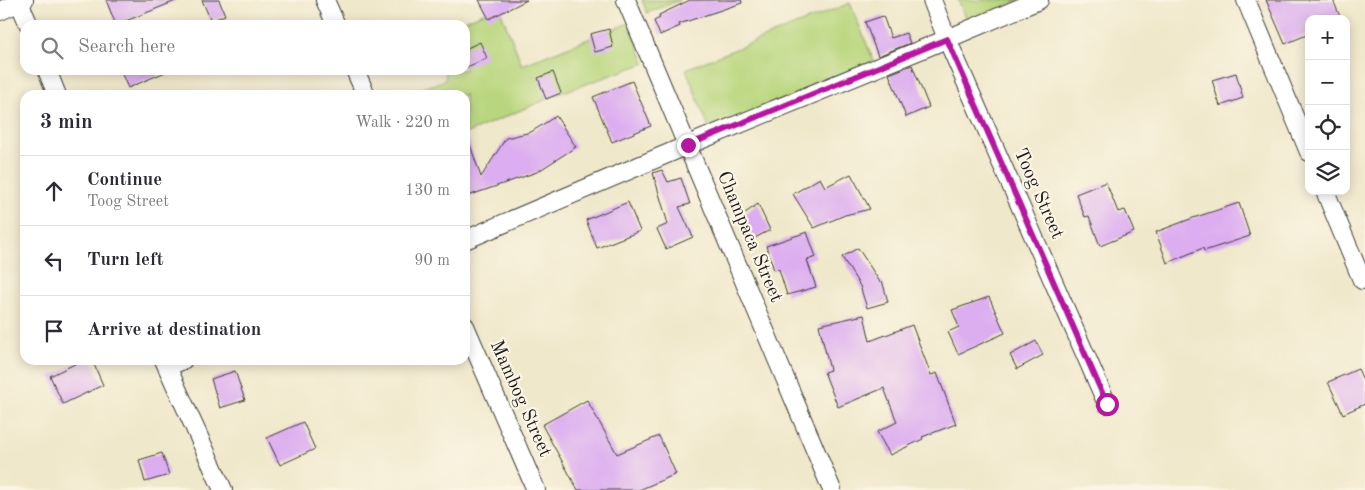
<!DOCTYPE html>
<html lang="en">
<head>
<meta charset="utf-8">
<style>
	body { margin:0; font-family:"Old Standard TT",serif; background:#f2f2f3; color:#2b2b33 }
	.controls { position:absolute; right:15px; top:15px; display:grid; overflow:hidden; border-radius:10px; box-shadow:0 2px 12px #0003 }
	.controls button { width:45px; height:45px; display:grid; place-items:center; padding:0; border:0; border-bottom:1px solid #e1e1e2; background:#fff; color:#2b2b33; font:25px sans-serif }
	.stop { position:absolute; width:15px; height:15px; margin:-11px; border:4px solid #b5179e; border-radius:50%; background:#fff }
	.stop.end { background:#b5179e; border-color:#fff; box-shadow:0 1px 5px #0008 }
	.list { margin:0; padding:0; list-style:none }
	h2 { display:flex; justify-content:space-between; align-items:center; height:65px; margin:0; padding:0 20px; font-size:21px }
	h2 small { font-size:16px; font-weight:400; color:#7c7c81 }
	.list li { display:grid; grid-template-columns:32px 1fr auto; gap:15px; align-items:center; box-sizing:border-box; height:70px; padding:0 20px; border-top:1px solid #e1e1e2 }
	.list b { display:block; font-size:19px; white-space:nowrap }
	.list p { margin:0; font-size:16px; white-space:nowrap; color:#7c7c81 }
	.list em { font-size:16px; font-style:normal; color:#7c7c81 }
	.icon { flex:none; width:28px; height:28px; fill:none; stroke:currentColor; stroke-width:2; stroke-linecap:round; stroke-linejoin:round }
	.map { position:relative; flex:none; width:1365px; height:490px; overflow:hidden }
	.search { position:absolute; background:#fff; box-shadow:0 2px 12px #0003; left:20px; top:20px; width:450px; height:55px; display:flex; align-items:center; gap:12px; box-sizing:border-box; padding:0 18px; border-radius:15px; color:#7c7c81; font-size:19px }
	.panel { position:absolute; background:#fff; box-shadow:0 2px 12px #0003; left:20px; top:90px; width:450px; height:275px; border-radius:15px }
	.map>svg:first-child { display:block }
	.green { fill:#b8d67d; stroke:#6a794c }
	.building { fill:#dcadf0 }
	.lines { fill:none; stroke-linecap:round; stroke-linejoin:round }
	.street-casing { stroke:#3c3b36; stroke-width:20 }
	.street { stroke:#fff; stroke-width:18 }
	.route { stroke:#b5179e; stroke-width:6 }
	.labels { text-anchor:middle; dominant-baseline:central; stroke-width:4.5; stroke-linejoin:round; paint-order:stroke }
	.street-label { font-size:19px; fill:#1c1c1c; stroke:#fcf5e5 }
</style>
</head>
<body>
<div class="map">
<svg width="1365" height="490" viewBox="0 0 1365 490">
	<rect width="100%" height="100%" fill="#fcf5e5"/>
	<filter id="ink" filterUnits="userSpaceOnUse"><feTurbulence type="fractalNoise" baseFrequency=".02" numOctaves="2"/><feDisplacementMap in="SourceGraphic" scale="10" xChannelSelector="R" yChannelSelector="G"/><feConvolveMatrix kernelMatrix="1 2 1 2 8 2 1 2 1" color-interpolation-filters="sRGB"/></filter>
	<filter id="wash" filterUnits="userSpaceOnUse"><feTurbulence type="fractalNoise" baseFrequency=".0096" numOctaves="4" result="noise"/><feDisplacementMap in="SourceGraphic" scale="20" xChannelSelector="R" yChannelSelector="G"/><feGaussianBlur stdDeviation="1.12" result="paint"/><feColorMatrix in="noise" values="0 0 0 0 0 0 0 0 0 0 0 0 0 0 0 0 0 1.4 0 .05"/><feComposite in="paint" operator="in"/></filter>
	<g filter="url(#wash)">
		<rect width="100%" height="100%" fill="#f0e8cb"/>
		<path class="green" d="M642,0H680L647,13Z
			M958,0H1020L968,22Z
			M850,3L875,64L710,131L686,69Z
			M499,7L522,65L629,23L645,63L561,93L465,134V95H405L445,80L446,70H465V25H453Z"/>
		<g id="blocks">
			<path class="building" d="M106,0H178L116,25Z
				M202,0H219L225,15L211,21Z
				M479,0H527L489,19Z
				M690,0H741L742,3L679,24L680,26L660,35L654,21L660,18L659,15Z
				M1266,0H1333L1341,19H1309V34L1285,44Z
				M883,16L891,38L906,33L910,43L878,56L865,22Z
				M609,29L613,47L595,52L590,34Z
				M480,42L487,58L465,68V49Z
				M912,65L929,107L906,117L889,74Z
				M120,70H170L128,88Z
				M553,72L561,93L546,99L538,78Z
				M1236,73L1243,98L1220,106L1212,80Z
				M632,81L651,126L612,142L593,97Z
				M556,116L576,147L537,172L465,197V139H468L481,177L506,138L531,132Z
				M662,170L668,182L681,178L690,204L679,207L693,237L666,249L657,229L668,224L653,173Z
				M851,174L870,209L845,215L814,228L793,194L820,178L825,187Z
				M1106,182L1118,212L1125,210L1134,232L1100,246L1089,216L1085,217L1076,194Z
				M628,202L640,231L597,248L586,220Z
				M1239,203L1250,236L1204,251L1203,248L1167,263L1156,232L1193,218Z
				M758,204L770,230L753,239L738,218Z
				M807,232L816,257L807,260L816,287L787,295L779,269L774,270L766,246Z
				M858,248L880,282L882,280L888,302L867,308L860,286L842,257Z
				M989,297L1005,333L958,354L948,332L959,327L952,310Z
				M864,315L870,341L912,325L931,375L937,373L956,424L922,437L923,439L890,455L877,432L897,422L884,388L838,407L824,372L830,370L819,325Z
				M1036,341L1043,355L1017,369L1010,355Z
				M83,360H92L103,385L63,404L50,376Z
				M1358,369L1365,384V404L1343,414L1328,382Z
				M235,371L245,400L220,408L211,379Z
				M587,400L617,454L659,436L676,474L639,490H578L542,425Z
				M303,422L315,449L280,465L267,438Z
				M162,453L169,475L145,482L139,460Z"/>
		</g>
	</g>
	<g filter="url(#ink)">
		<use href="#blocks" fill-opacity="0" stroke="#3c3b36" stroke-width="1"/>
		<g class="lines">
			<g class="street-casing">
				<path id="street" d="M18,0L29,25
					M325,0L336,25
					M626,0L832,490
					M932,0L947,39L1107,404
					M1246,0L1309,152
					M0,11L24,0
					M47,70L57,95
					M355,70L366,95
					M1325,191L1362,280
					M465,240L688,145L947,39L1039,0
					M465,326L536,490
					M164,360L223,490
					M167,367L183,360"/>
			</g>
			<use href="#street" class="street"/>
		</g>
	</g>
	<g class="lines" filter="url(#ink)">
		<path class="route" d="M688,145L947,39L1107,404"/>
	</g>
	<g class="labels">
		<g class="street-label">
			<text transform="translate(1038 194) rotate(66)">Toog Street</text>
			<text transform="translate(749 237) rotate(67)">Champaca Street</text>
			<text transform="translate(520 399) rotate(66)">Mambog Street</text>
		</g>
	</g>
</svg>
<div class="controls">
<button>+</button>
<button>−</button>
<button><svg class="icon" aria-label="locate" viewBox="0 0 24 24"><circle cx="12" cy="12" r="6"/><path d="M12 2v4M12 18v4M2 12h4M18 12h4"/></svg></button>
<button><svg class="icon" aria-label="layers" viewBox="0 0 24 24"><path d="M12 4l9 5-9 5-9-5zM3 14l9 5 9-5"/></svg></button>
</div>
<div class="stop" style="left:1107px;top:404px"></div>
<div class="stop end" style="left:688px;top:145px"></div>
<div class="search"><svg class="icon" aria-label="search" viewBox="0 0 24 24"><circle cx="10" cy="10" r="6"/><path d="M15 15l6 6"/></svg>Search here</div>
<section class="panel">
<h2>3 min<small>Walk · 220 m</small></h2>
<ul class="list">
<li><svg class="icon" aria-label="ahead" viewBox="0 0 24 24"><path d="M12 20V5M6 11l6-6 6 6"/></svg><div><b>Continue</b><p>Toog Street</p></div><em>130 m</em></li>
<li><svg class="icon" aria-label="left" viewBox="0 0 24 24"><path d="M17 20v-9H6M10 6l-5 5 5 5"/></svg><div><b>Turn left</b></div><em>90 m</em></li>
<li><svg class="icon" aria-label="arrive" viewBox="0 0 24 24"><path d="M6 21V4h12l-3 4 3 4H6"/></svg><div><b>Arrive at destination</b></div></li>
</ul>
</section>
</div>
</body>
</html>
